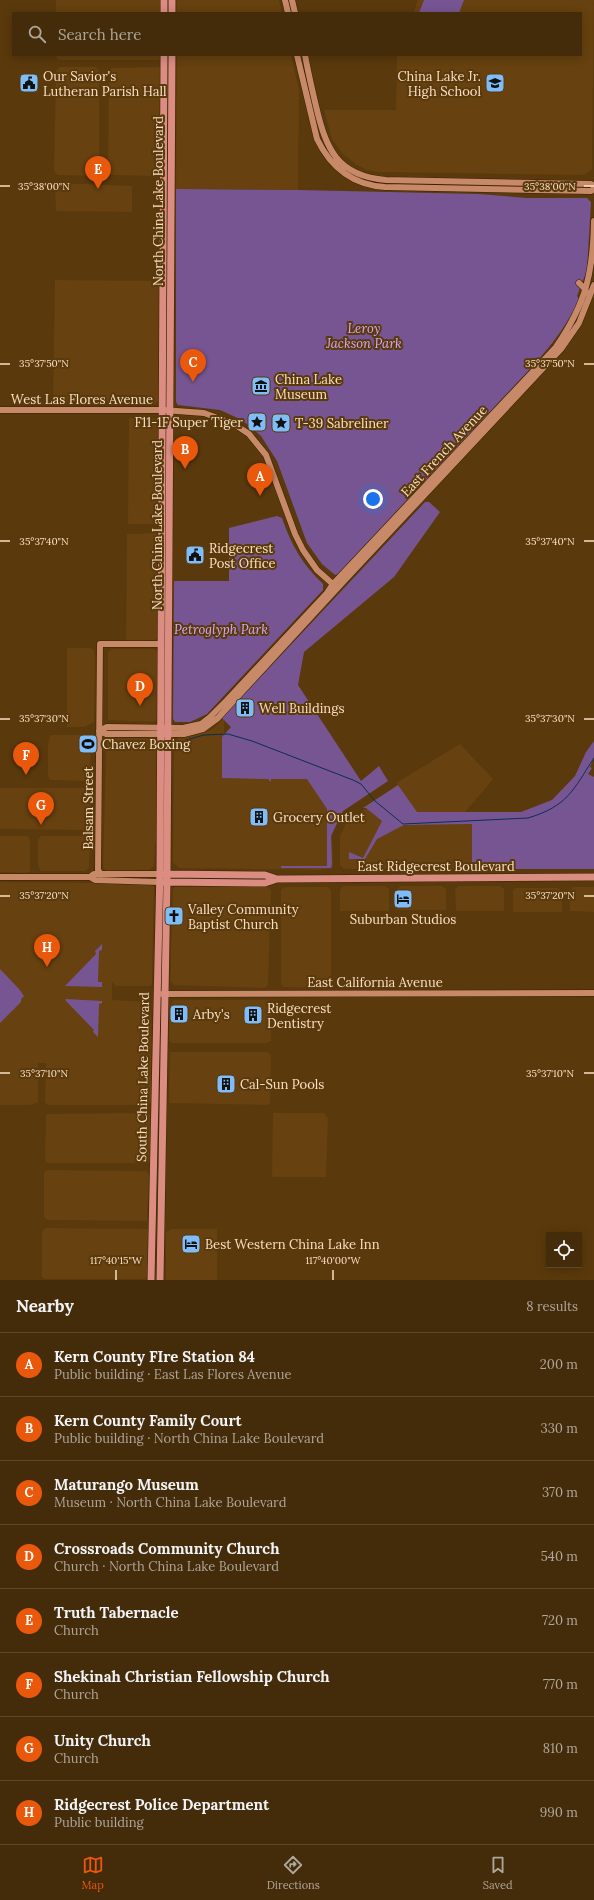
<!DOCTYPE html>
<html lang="en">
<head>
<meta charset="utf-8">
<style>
	body { margin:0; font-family:Lora,serif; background:#4b3312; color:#f1f3f6 }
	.controls { position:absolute; right:12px; bottom:12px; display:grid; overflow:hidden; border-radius:0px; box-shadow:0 2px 10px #0003 }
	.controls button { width:36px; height:36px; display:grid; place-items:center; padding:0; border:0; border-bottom:1px solid #5c472a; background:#442b09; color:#f1f3f6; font:20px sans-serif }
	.you { position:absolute; left:373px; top:499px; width:14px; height:14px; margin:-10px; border:3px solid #fff; border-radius:50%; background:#1a73e8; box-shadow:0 0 0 6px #1a73e833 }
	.badge { display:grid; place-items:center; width:26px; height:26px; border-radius:50%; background:#ea580c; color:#fff; font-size:13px; font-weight:700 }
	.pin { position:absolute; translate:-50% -33px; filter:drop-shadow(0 1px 2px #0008) }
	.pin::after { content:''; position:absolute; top:21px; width:14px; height:12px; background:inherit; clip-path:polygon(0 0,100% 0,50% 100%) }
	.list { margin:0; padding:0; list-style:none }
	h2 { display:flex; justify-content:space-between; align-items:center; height:52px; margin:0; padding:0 16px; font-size:17px }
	h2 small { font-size:13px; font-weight:400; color:#afa79c }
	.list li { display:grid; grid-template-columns:26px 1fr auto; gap:12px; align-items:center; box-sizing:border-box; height:64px; padding:0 16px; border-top:1px solid #5c472a }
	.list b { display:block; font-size:15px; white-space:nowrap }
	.list p { margin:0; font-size:13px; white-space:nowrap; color:#afa79c }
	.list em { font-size:13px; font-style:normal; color:#afa79c }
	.icon { flex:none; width:22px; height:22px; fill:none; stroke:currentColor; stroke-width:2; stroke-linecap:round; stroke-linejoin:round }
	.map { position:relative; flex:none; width:594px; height:1280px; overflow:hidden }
	.search { position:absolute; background:#442b09; box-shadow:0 2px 10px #0003; left:12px; right:12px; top:12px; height:44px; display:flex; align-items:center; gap:10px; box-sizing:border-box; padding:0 14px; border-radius:0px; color:#afa79c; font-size:15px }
	.sheet { height:564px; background:#442b09 }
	nav { display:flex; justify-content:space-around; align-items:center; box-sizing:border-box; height:56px; border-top:1px solid #5c472a; background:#442b09; font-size:11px; color:#afa79c }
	nav a { display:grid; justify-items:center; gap:2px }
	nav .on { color:#ea580c }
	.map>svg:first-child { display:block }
	.built { fill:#67410f }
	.green { fill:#775593 }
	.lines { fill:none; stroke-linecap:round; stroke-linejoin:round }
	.stream { stroke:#0a304f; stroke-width:1 }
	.secondary-casing { stroke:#392204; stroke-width:7 }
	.primary-casing { stroke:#392204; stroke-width:8 }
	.secondary { stroke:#c88968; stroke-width:6 }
	.primary { stroke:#db8d82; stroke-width:7 }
	.ticks { fill:none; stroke:#fae0c4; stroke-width:1.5 }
	.labels { text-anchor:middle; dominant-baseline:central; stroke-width:4; stroke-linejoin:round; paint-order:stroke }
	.poi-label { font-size:13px; fill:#fae0c4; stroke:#5a390c; text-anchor:start }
	.street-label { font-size:13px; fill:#fae0c4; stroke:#5a390c }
	.park-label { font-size:13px; font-style:italic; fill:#d4a9f9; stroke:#5a390c }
	.ticks-label { font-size:10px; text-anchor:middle; fill:#fae0c4; stroke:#5a390c; stroke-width:4; stroke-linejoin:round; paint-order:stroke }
</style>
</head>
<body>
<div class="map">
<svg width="594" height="1280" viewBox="0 0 594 1280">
	<rect width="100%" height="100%" fill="#5a390c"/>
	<path class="built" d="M56,0H161V13H56Z
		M177,0H279L282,13H177Z
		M418,0H594L592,169L585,175L377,172L367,170L355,164L343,154L332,139L324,110H396L397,55H581V13H413Z
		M55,55H161V57L159,60H58Z
		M177,55H291L299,89L298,190L176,189Z
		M60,67H96L99,71V172L96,176L58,175L54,171L56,71Z
		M160,67V174L157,176L111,175L108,172L109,71L111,68Z
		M58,183L132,186V212L56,211L55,187Z
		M55,280L160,281L158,401L155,404L135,403L109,404L108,402H99L97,404H57L53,401Z
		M129,418L155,419L158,422V522L155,524H128Z
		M156,533L158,535L157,638L155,640L126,641L127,534Z
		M67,648H89L93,649L95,655L94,722L84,727H67Z
		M111,649H154L158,652L157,720L154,722L108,720V652Z
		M224,718V778H311L331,809L333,868L319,870L179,868L173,862L174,742L179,737L196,735L213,729Z
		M51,735H87L91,738L90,778L85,781L50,780L48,776V745L49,739Z
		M110,738H153L157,741V838L155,844L154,866L149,870L107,871L103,867L106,754L107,741Z
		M460,744L493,779L462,816L415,814L396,783Z
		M0,788H86L91,791V828L87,830L0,829Z
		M367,808L405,822L475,824V869H344L340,865V836L347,821Z
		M0,836H28L30,840V871L26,873L0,872Z
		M41,836H87L90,839L89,868L85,871H41L38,866V839Z
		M0,882L105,883L152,885L154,887L152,982L151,986H116L112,982V1000L151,1002V1102L148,1105H48L45,1102L46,1063H38V1102L31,1105H0Z
		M267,886L271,890L268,985L265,988L174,985L170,981L173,889L175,887Z
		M343,886H385L389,889V911H340V890Z
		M400,886H442L446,889V910H397V889Z
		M458,886H500L504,889V911H456L455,890Z
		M284,887H328L331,890V983L328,988L283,987L281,984V890Z
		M573,887H594V912L570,911V891Z
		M516,888H558L562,891V912H513V891Z
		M173,1000H268L272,1002L271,1041L266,1043H172L169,1041L170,1006Z
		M170,1052H267L271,1054L270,1103L268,1105L170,1103L169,1100Z
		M148,1113L150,1115L151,1162L148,1163H48L45,1160L46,1114Z
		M273,1113H324L328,1118L326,1177H272Z
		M47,1170L146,1171L149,1175L147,1221L47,1220L44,1217V1173Z
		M45,1228L147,1229L149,1232L147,1276L145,1279H45L42,1277V1232Z
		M171,1229H217V1280H166V1232Z"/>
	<path class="green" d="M424,0H464L459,13H419Z
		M176,189L298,190L479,194L527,198H587L591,202L587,270L577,296L579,299C561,340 528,371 497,404C474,429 450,456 425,482H420L416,487V490L338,574L335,575L322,564L307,543L277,461L261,436L242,420L220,410L178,405L176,402Z
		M425,502H429L440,512L394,577L304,652L298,685L361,781L379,766L388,781L343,811L331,836L332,864L331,868H281V866H327V809L307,779H271V782L268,779L222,778V737L231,727L222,718Z
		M277,516L282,518C291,545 303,565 323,584V590L207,714L190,722H175L173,719L174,581H229V528Z
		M594,741V757L590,767L592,768L588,774L594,777V869H472V824L404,825L377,839L365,859H349V852L363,858L382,821L366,808H363L398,785L417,812H521L552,800L575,776L586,752Z
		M102,944V950L99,951L98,982H102V987L65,986L96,954L95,951Z
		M0,969L19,989L24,996L21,999V1002L0,1023Z
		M66,999L102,1001V1003L99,1004L98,1037L93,1032L94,1030L65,1000Z"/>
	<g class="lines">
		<path class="stream" d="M186,740L204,735L228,734L252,741L353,780L361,784L375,801L403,824L528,818C568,806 573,790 594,758"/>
		<g class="secondary-casing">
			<path id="secondary" d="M285,0L288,13
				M292,0L295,13
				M297,55L317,139C331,168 353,185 385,187L591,191L594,189
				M305,55C308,72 312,89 316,106C326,149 337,176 386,180L591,184L594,186
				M579,283L584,288L587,293
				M0,410H163L204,413L234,424L249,434L266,455L295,534L303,550L317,570L335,586
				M99,731L107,727L183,728L201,724L210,717L227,700L327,593L333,584L556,347C586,303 593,274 594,221
				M99,731L106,734H184L203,729L218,718L344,581L561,349L579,323L594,285
				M101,874L98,870L100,644H161
				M0,877H90L94,874H159
				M90,877L95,880L159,882
				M162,994L594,993"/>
		</g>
		<g class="primary-casing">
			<path id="primary" d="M164,13V0
				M172,13V0
				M163,874L265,875L277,879L594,877
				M164,882L265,883L277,879
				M151,1280L160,868L164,55
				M160,1280L167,882L172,55"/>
		</g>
		<use href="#secondary" class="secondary"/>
		<use href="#primary" class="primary"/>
	</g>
	<path class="ticks" d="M0,186H10M584,186H594M0,364H10M584,364H594M0,541H10M584,541H594M0,719H10M584,719H594M0,896H10M584,896H594M0,1073H10M584,1073H594M116,1270V1280M333,1270V1280"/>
	<defs>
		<g id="civic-square" transform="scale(1)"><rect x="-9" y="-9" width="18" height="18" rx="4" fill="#7fbdf9" stroke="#5a390c"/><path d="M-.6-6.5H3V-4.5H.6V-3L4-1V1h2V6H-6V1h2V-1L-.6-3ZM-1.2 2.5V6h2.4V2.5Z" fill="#111"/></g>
		<g id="school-square" transform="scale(1)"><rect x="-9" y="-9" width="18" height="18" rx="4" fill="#7fbdf9" stroke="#5a390c"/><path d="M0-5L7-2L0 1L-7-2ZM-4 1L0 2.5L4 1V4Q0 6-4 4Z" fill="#111"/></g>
		<g id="museum-square" transform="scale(1)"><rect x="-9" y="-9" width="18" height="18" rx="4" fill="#7fbdf9" stroke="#5a390c"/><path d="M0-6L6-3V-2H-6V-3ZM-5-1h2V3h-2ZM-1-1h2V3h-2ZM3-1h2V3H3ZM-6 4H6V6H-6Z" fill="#111"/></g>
		<g id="sight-square" transform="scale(1)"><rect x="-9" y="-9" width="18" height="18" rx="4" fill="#7fbdf9" stroke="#5a390c"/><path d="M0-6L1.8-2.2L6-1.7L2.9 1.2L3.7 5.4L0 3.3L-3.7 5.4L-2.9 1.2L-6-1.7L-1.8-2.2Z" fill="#111"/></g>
		<g id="building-square" transform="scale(1)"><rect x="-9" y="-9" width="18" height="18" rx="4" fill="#7fbdf9" stroke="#5a390c"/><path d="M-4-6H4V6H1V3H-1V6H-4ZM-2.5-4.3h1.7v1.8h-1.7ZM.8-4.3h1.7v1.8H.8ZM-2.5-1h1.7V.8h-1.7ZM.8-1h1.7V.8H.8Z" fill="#111"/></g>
		<g id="stadium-square" transform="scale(1)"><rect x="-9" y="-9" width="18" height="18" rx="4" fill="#7fbdf9" stroke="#5a390c"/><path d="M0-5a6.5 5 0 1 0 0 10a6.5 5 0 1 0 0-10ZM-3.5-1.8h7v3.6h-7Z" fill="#111"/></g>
		<g id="hotel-square" transform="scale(1)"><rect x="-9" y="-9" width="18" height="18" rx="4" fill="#7fbdf9" stroke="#5a390c"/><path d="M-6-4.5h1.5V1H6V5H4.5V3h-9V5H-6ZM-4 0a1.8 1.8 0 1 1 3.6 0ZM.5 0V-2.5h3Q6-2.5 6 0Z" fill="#111"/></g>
		<g id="church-square" transform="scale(1)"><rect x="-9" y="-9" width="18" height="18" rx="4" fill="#7fbdf9" stroke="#5a390c"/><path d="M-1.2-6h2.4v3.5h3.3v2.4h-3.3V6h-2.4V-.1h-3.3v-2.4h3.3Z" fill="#111"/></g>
	</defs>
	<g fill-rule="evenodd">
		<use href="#civic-square" x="29" y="83"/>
		<use href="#school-square" x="495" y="83"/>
		<use href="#museum-square" x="261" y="386"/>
		<use href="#sight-square" x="257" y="422"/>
		<use href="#sight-square" x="281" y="423"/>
		<use href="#civic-square" x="195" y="555"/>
		<use href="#building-square" x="245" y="708"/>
		<use href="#stadium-square" x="88" y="744"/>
		<use href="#building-square" x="259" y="817"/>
		<use href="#hotel-square" x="403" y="899"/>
		<use href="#church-square" x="174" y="916"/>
		<use href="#building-square" x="179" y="1014"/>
		<use href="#building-square" x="253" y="1015"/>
		<use href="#building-square" x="226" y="1084"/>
		<use href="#hotel-square" x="191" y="1244"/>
	</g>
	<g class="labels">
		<g class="poi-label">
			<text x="43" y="76">Our Savior's<tspan x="43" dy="15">Lutheran Parish Hall</tspan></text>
			<text x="481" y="76" text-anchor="end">China Lake Jr.<tspan x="481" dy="15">High School</tspan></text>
			<text x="275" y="379">China Lake<tspan x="275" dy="15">Museum</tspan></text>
			<text x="243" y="422" text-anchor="end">F11-1F Super Tiger</text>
			<text x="295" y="423">T-39 Sabreliner</text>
			<text x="209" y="548">Ridgecrest<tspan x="209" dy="15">Post Office</tspan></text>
			<text x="259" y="708">Well Buildings</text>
			<text x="102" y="744">Chavez Boxing</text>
			<text x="273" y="817">Grocery Outlet</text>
			<text x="188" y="909">Valley Community<tspan x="188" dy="15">Baptist Church</tspan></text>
			<text x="403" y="919" text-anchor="middle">Suburban Studios</text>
			<text x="267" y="1008">Ridgecrest<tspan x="267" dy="15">Dentistry</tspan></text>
			<text x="193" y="1014">Arby's</text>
			<text x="240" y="1084">Cal-Sun Pools</text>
			<text x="205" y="1244">Best Western China Lake Inn</text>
		</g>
		<g class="street-label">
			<text transform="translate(158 201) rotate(-90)">North China Lake Boulevard</text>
			<text x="82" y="399">West Las Flores Avenue</text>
			<text transform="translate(444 451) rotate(-47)">East French Avenue</text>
			<text transform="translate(157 525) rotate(-90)">North China Lake Boulevard</text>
			<text transform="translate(88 808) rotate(-90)">Balsam Street</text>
			<text x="436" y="866">East Ridgecrest Boulevard</text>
			<text x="375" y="982">East California Avenue</text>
			<text transform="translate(143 1077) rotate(-89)">South China Lake Boulevard</text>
		</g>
		<g class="park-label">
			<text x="364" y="328">Leroy<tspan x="364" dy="15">Jackson Park</tspan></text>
			<text x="221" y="629">Petroglyph Park</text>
		</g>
	</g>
	<g class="ticks-label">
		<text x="44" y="190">35°38'00"N</text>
		<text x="550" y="190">35°38'00"N</text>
		<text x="44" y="367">35°37'50"N</text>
		<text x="550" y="367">35°37'50"N</text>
		<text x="44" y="545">35°37'40"N</text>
		<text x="550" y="545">35°37'40"N</text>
		<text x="44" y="722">35°37'30"N</text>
		<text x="550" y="722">35°37'30"N</text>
		<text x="44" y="899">35°37'20"N</text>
		<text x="550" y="899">35°37'20"N</text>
		<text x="44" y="1077">35°37'10"N</text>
		<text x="550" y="1077">35°37'10"N</text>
		<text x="116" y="1264">117°40'15"W</text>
		<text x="333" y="1264">117°40'00"W</text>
	</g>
</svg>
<div class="controls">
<button><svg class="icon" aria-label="locate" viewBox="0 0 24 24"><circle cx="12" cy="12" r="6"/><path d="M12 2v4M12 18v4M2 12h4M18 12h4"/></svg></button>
</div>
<div class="you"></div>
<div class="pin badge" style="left:260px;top:496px">A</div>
<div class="pin badge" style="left:185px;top:469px">B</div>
<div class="pin badge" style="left:193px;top:382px">C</div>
<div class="pin badge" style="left:140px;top:706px">D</div>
<div class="pin badge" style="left:98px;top:189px">E</div>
<div class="pin badge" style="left:26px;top:775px">F</div>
<div class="pin badge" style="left:41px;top:825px">G</div>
<div class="pin badge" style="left:47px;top:967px">H</div>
<div class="search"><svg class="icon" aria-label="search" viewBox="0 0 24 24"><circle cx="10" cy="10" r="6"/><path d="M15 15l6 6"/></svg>Search here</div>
</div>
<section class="sheet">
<h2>Nearby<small>8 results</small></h2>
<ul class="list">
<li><span class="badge">A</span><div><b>Kern County FIre Station 84</b><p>Public building · East Las Flores Avenue</p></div><em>200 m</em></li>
<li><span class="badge">B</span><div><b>Kern County Family Court</b><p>Public building · North China Lake Boulevard</p></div><em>330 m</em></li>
<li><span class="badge">C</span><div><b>Maturango Museum</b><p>Museum · North China Lake Boulevard</p></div><em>370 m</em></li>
<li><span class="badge">D</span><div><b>Crossroads Community Church</b><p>Church · North China Lake Boulevard</p></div><em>540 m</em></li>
<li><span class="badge">E</span><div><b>Truth Tabernacle</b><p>Church</p></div><em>720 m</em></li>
<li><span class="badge">F</span><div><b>Shekinah Christian Fellowship Church</b><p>Church</p></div><em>770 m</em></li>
<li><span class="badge">G</span><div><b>Unity Church</b><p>Church</p></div><em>810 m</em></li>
<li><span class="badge">H</span><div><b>Ridgecrest Police Department</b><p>Public building</p></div><em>990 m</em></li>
</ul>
</section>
<nav>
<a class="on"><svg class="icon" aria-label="map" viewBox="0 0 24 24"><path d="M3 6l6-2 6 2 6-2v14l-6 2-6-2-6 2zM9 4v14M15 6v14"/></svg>Map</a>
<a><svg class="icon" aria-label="directions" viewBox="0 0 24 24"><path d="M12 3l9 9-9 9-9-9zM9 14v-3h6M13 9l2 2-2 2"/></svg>Directions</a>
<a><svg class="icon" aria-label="saved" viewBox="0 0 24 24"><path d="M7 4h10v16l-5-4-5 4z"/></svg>Saved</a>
</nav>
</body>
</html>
